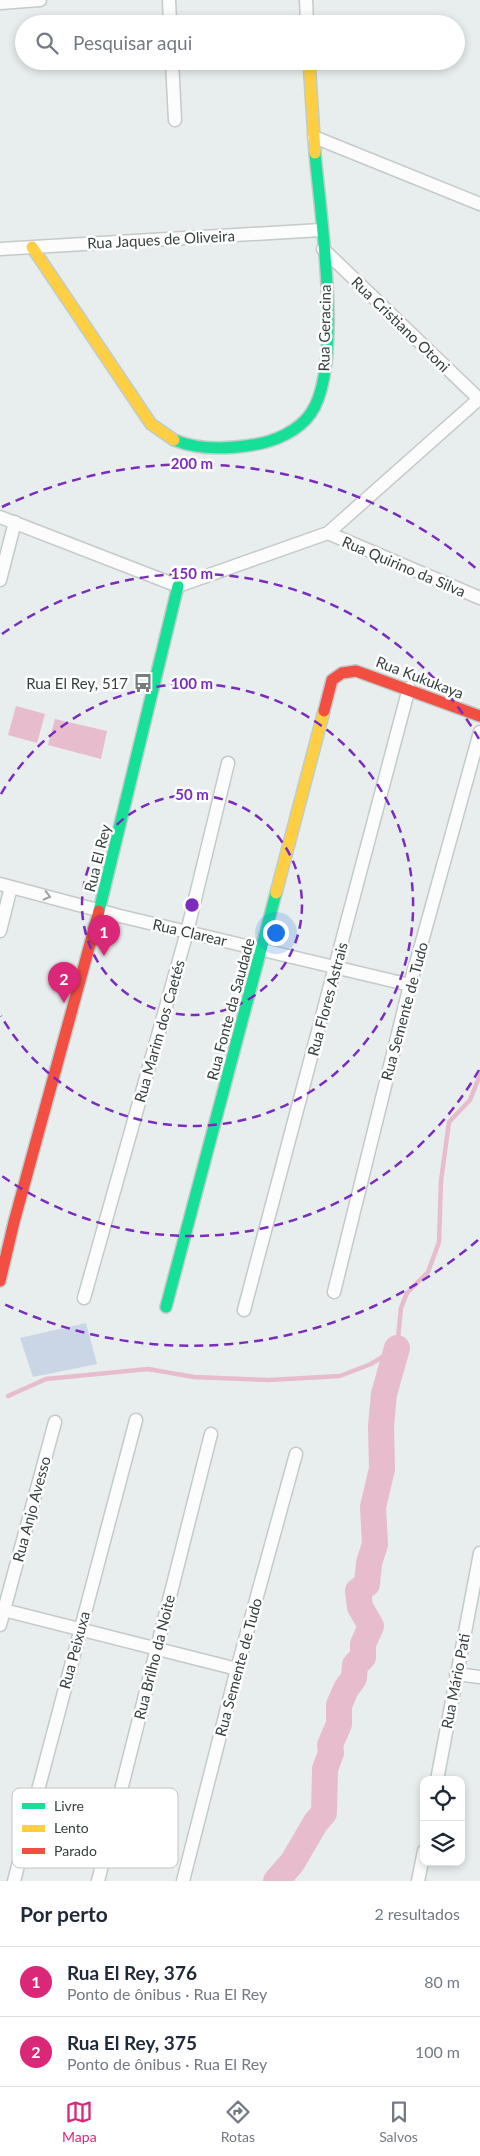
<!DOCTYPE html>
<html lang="pt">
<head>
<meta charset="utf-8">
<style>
	body { margin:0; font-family:Lato,sans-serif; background:#f6f6f7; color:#1f2937 }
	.controls { position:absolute; right:15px; bottom:15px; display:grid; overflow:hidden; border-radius:10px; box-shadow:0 2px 8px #0003 }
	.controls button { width:45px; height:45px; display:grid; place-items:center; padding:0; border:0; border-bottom:1px solid #e0e1e3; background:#fff; color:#1f2937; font:25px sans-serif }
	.you { position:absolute; left:275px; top:932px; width:18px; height:18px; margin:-12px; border:4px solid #fff; border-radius:50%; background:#1a73e8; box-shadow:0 0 0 8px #1a73e833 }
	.badge { display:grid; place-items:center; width:32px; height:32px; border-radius:50%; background:#db2777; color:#fff; font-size:16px; font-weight:700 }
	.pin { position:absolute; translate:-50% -41px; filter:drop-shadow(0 1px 2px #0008) }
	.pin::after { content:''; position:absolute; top:26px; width:18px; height:15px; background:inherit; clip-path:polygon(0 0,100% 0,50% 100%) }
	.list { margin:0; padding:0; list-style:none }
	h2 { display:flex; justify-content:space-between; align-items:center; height:65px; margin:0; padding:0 20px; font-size:21px }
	h2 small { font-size:16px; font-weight:400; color:#747a83 }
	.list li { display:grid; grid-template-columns:32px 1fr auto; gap:15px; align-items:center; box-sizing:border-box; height:70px; padding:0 20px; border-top:1px solid #e0e1e3 }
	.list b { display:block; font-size:19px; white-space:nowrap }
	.list p { margin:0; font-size:16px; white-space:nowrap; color:#747a83 }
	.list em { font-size:16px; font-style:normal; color:#747a83 }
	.icon { flex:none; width:28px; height:28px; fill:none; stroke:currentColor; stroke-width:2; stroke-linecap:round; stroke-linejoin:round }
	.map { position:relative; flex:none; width:480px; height:1881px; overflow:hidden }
	.search { position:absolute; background:#fff; box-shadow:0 2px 8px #0003; left:15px; right:15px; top:15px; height:55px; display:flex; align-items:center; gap:12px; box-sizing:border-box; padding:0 18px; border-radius:28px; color:#747a83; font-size:19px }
	.sheet { height:205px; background:#fff }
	nav { display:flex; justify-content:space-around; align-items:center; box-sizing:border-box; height:70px; border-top:1px solid #e0e1e3; background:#fff; font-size:14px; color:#747a83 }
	nav a { display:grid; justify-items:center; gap:2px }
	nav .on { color:#db2777 }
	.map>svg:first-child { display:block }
	.green { fill:#cad5e6 }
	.water { fill:#e7bccd }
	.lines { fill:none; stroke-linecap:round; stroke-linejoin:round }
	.stream { stroke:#e7bccd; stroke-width:4.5 }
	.river { stroke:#e7bccd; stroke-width:26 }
	.street-casing { stroke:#c4cac9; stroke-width:15 }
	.fast-casing { stroke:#bfcccb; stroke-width:14 }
	.slow-casing { stroke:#bfcccb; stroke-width:14 }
	.jam-casing { stroke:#bfcccb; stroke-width:14 }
	.street { stroke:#fcfcfc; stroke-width:12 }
	.fast { stroke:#16e098; stroke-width:11 }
	.slow { stroke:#ffcf43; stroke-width:11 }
	.jam { stroke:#f24e42; stroke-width:11 }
	.oneway { stroke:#989f9e }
	.ring { fill:none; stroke:#7b2cbf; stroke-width:2.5; stroke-dasharray:9 6 }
	.labels { text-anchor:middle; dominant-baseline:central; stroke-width:5; stroke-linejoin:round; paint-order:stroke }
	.street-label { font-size:15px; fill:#354240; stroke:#fff }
	.poi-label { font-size:15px; fill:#354240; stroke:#fff; text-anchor:end }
	.key { fill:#fff; stroke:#c2c6c6; stroke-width:1 }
	.key-label { font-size:14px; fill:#354240 }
	.centre { fill:#7b2cbf; stroke:#fff; stroke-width:2.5 }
	.ring-label { font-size:15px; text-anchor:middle; font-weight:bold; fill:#7b2cbf; stroke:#fff; stroke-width:5; stroke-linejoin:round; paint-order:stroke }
</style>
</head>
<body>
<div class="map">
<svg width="480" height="1881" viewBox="0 0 480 1881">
	<rect width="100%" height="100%" fill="#e8eded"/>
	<path class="green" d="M86,1323L97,1364L33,1377L20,1338Z"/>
	<path class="water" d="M16,706L45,714L37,743L8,735Z
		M55,719L107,731L101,759L48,745Z"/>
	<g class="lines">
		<path class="stream" d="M8,1396L46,1379L148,1369L194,1377L269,1380L340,1376L371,1364L397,1348L401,1308L407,1293L428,1272L439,1242L441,1181L449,1122L470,1100L480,1075"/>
		<path class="river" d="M276,1881L292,1863L316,1822L324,1813L325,1769L331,1753L330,1745L339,1724V1705L346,1689L354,1678L355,1665L363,1657V1644L371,1626L360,1607L358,1591L367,1584L369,1563L375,1544L373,1507L382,1469L381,1426L384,1394L397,1348"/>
		<g class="street-casing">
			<path id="street" d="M169,0L170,24
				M306,0L307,24
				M0,3L40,0
				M172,61L175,120
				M314,137L480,204
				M0,249L321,230
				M323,249L478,398
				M0,517L178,586L328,533L480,398
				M328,533L480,598
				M0,580L15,522
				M0,884L120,916L410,985
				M0,931L11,887
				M334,1292L410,985L480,732
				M84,1298L187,932L228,763
				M244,1310L409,688
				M0,1609L237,1669
				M0,1625L55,1422
				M456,1674L480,1677
				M437,1780L480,1553
				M14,1881L136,1420
				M98,1881L211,1434
				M183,1881L237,1669L296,1454
				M418,1881L424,1851"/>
		</g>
		<g class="fast-casing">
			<path id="fast" d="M174,440C198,450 227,449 252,445C274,442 299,431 311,413C344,365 320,213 315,153
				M99,911L178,586
				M166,1307L276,893"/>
		</g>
		<g class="slow-casing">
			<path id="slow" d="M309,61L315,153
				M32,247L151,424L174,440
				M276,893L324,711"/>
		</g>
		<g class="jam-casing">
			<path id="jam" d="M324,711L332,680L342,673L356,671L480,716
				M0,1281L14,1222L99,911"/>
		</g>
		<use href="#street" class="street"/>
		<use href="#fast" class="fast"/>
		<use href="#slow" class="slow"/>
		<use href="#jam" class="jam"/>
	</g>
	<defs><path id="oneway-chevron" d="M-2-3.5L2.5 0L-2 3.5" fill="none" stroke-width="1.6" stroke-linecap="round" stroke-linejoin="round" transform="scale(1.25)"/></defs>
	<use class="oneway" href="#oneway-chevron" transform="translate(47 896) rotate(14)"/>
	<g class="ring">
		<circle cx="192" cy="905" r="110"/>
		<path d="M1 794A221 221 0 1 1 1 1016"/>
		<path d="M479 1070A331 331 0 0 1 2 1176M2 634A331 331 0 0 1 479 739"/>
		<path d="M478 1240A441 441 0 0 1 2 1303M2 507A441 441 0 0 1 478 570"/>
	</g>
	<defs>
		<g id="bus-bare" transform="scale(1.5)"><path d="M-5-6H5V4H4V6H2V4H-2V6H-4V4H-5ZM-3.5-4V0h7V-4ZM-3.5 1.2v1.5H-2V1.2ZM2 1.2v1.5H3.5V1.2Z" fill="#747e7d" stroke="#fff" stroke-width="2.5" paint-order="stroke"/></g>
	</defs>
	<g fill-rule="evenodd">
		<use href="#bus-bare" x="143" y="683"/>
	</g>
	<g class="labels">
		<g class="street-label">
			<text transform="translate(161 239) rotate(-3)">Rua Jaques de Oliveira</text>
			<text transform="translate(401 324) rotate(44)">Rua Cristiano Otoni</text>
			<text transform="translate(324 328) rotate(-89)">Rua Geracina</text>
			<text transform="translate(404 566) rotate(23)">Rua Quirino da Silva</text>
			<text transform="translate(420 677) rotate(21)">Rua Kukukaya</text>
			<text transform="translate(97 858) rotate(-76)">Rua El Rey</text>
			<text transform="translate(190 932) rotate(13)">Rua Clarear</text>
			<text transform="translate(327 999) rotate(-75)">Rua Flores Astrais</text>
			<text transform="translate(230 1009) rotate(-75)">Rua Fonte da Saudade</text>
			<text transform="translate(404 1011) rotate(-75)">Rua Semente de Tudo</text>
			<text transform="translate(159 1031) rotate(-74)">Rua Marim dos Caetés</text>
			<text transform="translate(31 1509) rotate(-75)">Rua Anjo Avesso</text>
			<text transform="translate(74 1650) rotate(-75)">Rua Peixuxa</text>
			<text transform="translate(154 1657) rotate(-76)">Rua Brilho da Noite</text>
			<text transform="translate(238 1667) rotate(-75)">Rua Semente de Tudo</text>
			<text transform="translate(455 1681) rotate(-79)">Rua Mário Pati</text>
		</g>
		<g class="poi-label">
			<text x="128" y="683">Rua El Rey, 517</text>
		</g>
	</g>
	<rect x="12" y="1788" width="166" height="80" rx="8" class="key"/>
	<rect x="22" y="1803" width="23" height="6" fill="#16e098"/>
	<rect x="22" y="1825" width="23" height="7" fill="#ffcf43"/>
	<rect x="22" y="1848" width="23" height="6" fill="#f24e42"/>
	<g class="key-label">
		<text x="54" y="1811">Livre</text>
		<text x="54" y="1833">Lento</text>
		<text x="54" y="1856">Parado</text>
	</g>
	<circle cx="192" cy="905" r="8" class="centre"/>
	<g class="ring-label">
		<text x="192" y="469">200 m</text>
		<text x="192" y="579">150 m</text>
		<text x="192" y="689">100 m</text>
		<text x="192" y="800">50 m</text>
	</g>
</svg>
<div class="controls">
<button><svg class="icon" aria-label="locate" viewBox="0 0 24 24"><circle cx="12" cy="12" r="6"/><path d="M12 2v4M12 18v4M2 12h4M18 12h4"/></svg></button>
<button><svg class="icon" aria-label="layers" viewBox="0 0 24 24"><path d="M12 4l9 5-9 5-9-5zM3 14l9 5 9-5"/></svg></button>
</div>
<div class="you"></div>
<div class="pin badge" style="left:104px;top:956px">1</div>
<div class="pin badge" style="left:64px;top:1003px">2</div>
<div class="search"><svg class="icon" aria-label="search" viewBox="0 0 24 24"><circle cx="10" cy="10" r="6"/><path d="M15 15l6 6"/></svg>Pesquisar aqui</div>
</div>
<section class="sheet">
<h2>Por perto<small>2 resultados</small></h2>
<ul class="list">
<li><span class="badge">1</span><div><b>Rua El Rey, 376</b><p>Ponto de ônibus · Rua El Rey</p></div><em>80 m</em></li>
<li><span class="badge">2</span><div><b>Rua El Rey, 375</b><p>Ponto de ônibus · Rua El Rey</p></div><em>100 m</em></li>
</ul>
</section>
<nav>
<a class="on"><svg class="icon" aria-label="map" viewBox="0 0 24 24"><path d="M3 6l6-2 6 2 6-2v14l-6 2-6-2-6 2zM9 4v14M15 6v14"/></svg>Mapa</a>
<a><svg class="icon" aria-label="directions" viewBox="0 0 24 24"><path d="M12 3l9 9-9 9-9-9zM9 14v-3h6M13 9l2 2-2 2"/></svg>Rotas</a>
<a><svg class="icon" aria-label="saved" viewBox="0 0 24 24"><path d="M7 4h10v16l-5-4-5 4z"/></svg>Salvos</a>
</nav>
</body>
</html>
